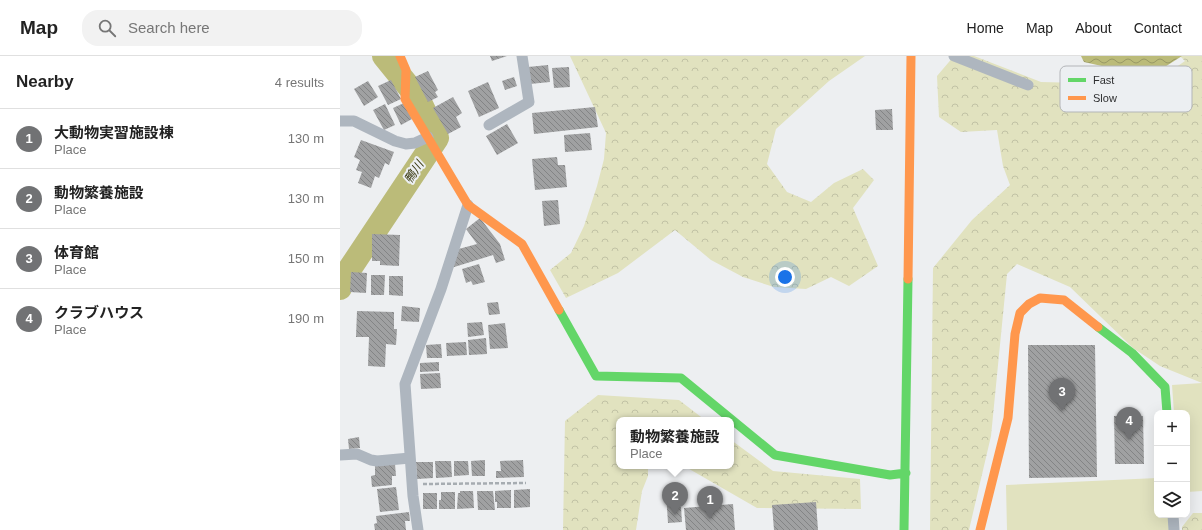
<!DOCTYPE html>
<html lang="en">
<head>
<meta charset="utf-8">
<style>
	body { margin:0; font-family:Arial,"Noto Sans JP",sans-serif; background:#f2f2f2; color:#222 }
	.controls { position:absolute; right:12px; bottom:12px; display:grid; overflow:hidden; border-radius:8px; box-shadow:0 4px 16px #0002 }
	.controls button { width:36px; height:36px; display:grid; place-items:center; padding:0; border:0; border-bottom:1px solid #e0e0e0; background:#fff; color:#222; font:20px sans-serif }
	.you { position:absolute; left:445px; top:221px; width:14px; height:14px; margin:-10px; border:3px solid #fff; border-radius:50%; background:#1a73e8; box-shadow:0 0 0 6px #1a73e833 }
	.badge { display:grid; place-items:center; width:26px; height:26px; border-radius:50%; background:#717274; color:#fff; font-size:13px; font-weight:700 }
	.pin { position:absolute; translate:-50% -33px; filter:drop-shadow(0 1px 2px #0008) }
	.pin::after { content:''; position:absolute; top:21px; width:14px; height:12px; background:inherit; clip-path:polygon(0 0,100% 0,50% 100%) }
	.popup { position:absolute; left:276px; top:361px; width:118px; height:52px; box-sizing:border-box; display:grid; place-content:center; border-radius:8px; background:#fff; filter:drop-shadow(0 1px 3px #0005); font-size:13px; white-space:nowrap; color:#767676 }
	.popup b { font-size:15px; color:#222 }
	.popup::after { content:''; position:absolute; left:50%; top:100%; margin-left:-8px; border:8px solid transparent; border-top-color:#fff }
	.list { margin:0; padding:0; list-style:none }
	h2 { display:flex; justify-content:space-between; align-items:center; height:52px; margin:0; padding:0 16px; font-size:17px }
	h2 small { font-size:13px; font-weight:400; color:#767676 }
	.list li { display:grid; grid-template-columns:26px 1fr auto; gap:12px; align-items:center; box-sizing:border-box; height:60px; padding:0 16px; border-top:1px solid #e0e0e0 }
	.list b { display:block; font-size:15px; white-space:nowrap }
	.list p { margin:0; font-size:13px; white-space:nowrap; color:#767676 }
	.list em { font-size:13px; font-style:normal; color:#767676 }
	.icon { flex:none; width:22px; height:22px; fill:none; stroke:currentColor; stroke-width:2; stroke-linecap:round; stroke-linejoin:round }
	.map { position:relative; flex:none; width:862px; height:474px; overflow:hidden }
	header { display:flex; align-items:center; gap:24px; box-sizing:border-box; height:56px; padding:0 20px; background:#fff; border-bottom:1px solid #e0e0e0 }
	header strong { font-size:19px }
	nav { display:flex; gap:22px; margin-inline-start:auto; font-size:14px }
	.search { width:280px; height:36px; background:#f2f2f2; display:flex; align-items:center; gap:10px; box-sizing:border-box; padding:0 14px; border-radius:16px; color:#767676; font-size:15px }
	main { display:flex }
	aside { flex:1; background:#fff }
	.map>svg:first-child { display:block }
	.green { fill:#e1e2bf }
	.forest { fill:url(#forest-crowns) }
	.water { fill:url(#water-waves) }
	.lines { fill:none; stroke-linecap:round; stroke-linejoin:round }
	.river { stroke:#bbbb79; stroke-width:24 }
	.building { fill:url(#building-back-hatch) }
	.path { stroke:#a6acb1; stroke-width:2.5; stroke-dasharray:4 2; stroke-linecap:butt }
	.street { stroke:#aeb6bf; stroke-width:11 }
	.fast { stroke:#63d668; stroke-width:9 }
	.slow { stroke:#ff974d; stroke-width:9 }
	.labels { text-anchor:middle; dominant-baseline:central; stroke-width:4; stroke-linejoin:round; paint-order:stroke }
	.water-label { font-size:12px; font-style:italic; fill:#333309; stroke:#eceff2 }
	.key { fill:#eceff2; stroke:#b3b5b8; stroke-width:1 }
	.key-label { font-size:11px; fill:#2e2f31 }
</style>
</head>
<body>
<header>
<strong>Map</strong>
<div class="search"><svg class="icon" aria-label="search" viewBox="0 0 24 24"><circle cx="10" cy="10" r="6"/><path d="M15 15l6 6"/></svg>Search here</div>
<nav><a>Home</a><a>Map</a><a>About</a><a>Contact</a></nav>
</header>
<main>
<aside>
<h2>Nearby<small>4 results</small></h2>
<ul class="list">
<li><span class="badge">1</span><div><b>大動物実習施設棟</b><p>Place</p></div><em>130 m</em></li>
<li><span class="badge">2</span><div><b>動物繁養施設</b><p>Place</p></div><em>130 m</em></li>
<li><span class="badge">3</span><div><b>体育館</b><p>Place</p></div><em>150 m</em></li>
<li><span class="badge">4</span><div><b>クラブハウス</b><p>Place</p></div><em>190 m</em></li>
</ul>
</aside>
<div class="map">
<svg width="862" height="474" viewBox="0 0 862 474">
	<defs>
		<pattern id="forest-crowns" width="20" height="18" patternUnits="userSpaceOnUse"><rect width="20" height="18" fill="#e1e2bf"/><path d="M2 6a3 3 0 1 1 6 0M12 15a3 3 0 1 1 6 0" fill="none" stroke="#c1c2a5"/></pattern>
		<pattern id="water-waves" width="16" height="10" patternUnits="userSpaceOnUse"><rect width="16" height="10" fill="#bbbb79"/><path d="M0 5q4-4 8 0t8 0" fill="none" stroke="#989864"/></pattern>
		<pattern id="building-back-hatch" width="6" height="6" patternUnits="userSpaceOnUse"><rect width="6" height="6" fill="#a0a1a2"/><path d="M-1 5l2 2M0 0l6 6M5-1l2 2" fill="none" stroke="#838485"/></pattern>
	</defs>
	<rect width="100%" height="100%" fill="#edeff1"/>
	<path class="green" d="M862,327V435L847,436V357H834L832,329Z
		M817,422V459H828L829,474H667L666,429Z"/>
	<path class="forest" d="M230,0H525L489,25L436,73L427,108L447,136L471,146L494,127L523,113L534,124L513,152L538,210L509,230L491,221L466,233L434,231L403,221L371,204L335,174L278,217L226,242L210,214L231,197L244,170L257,130L264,103L266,77Z
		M614,0H634L701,26L742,27L799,37L845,5L840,0H862V327L820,310L793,292L730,231L677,208L667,218L651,380L629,474H590L593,212L632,164L670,129L663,110L657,74L621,76L599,61L597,20Z
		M258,339L339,344L365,364H279V410H308V420L302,435L296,474H223L225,365Z
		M391,384L433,415L520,423L521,453L417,452L344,410H391Z
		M853,457H862V474H842V471Z"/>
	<path class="water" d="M741,0H842L820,14L784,15L744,6Z"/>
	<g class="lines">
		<path class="river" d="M0,232L1,226L97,82L78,42L44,0"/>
	</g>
	<path class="building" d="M150,0H167L152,5Z
		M208,9L210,26L190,28L188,11Z
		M229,11L230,31L214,32L212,12Z
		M88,15L98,34L95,36L98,41L88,46L75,21Z
		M174,21L177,30L165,34L162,25Z
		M51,24L61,43L48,49L38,30Z
		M28,25L38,41L24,50L14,33Z
		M148,26L159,52L139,61L128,35Z
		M113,41L122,57L116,61L121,71L108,78L93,52Z
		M64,47L72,63L61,69L53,52Z
		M45,48L55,69L44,74L33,54Z
		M255,51L258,71L194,78L192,57Z
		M552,53L553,74H536L535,54Z
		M167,68L178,87L157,99L146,80Z
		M250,77L252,94L225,96L224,79Z
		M21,84L54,96L49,109L45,107L39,122L35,120L31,132L18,127L22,116L16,114L20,104L14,101Z
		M217,101L218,109H225L227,131L195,134L192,103Z
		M218,144L220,168L204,170L202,145Z
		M140,162L160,188L165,204L156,207L153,199L111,212L115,194L137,188L126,173Z
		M32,178L60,179L59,210L40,209V205H32Z
		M139,208L145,226L133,229L131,225L126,227L122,213Z
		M11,216L27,217L26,237L10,236Z
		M31,219H45L44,239H31Z
		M49,220H63V240L49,239Z
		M158,246L160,258L149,259L147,247Z
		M62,250L80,252L79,266L61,265Z
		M17,255L54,256V273H57L56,289L46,288L45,311L28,310L29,281H16Z
		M142,266L144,279L128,281L127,267Z
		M165,267L168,292L150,293L148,269Z
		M146,282L147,298L129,299L128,284Z
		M126,286L127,299L107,300L106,287Z
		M101,288L102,302H87L86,289Z
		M688,289H755L757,421L689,422Z
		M99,306V315L80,316V307Z
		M100,317L101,332L81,333L80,318Z
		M774,360H803L804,408H775Z
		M19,381L20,392L9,393L8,383Z
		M145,404V420H132L131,405Z
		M183,404L184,421L156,422V415H161L160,405Z
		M95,405H111L112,421L96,422Z
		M114,405H128L129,419L114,420Z
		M76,406H93V422L77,423Z
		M55,408L56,420H52V429L32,431L31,420L35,419V410Z
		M56,431L59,454L40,456L37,433Z
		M190,433V451L174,452V434Z
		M171,434V452H157V446H155V435Z
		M120,435H133L134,452L117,453L118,437H120Z
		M137,435H153L155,454H138Z
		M101,436H115V453H99V444H101Z
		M338,436V451H341L342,466L328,467L326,437Z
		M83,437H97V453H83Z
		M476,446L478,474H434L432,449Z
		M393,448L395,474H346L344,452Z
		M69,456L70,465H65L66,474H35L34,468L37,467L36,460Z"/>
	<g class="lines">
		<path class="path" d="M83,428L186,427"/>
		<path class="street" d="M614,0L688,29
			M0,65H14L55,85L66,88L75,87L88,81
			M149,69L189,46L182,0
			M0,399L17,398L31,404L37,405L70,402
			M833,459L834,474
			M78,474L73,440L65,328L101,233L128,149"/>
		<path class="fast" d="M219,254L256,320L341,322L435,399L550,419L566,417
			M758,271L792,297L825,331L827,357
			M564,474L568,223"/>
		<path class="slow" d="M60,0L66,14L65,43L128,149L182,188L219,254
			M568,223L571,0
			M640,474L668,362L675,278L680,257L689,248L700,242L724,244L758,271"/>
	</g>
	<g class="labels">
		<g class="water-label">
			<text transform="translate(74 116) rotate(-56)">鴨川</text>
		</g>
	</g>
	<rect x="720" y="10" width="132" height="46" rx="6" class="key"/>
	<rect x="728" y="22" width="18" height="4" fill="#63d668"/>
	<rect x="728" y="40" width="18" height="4" fill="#ff974d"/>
	<g class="key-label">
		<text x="753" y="28">Fast</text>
		<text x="753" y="46">Slow</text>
	</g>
</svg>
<div class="controls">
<button>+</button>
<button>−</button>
<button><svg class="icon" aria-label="layers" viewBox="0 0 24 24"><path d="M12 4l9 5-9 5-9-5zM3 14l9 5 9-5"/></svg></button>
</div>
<div class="you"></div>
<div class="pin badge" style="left:370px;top:463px">1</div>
<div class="pin badge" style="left:335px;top:459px">2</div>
<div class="popup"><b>動物繁養施設</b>Place</div>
<div class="pin badge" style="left:722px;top:355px">3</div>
<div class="pin badge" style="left:789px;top:384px">4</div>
</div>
</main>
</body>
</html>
